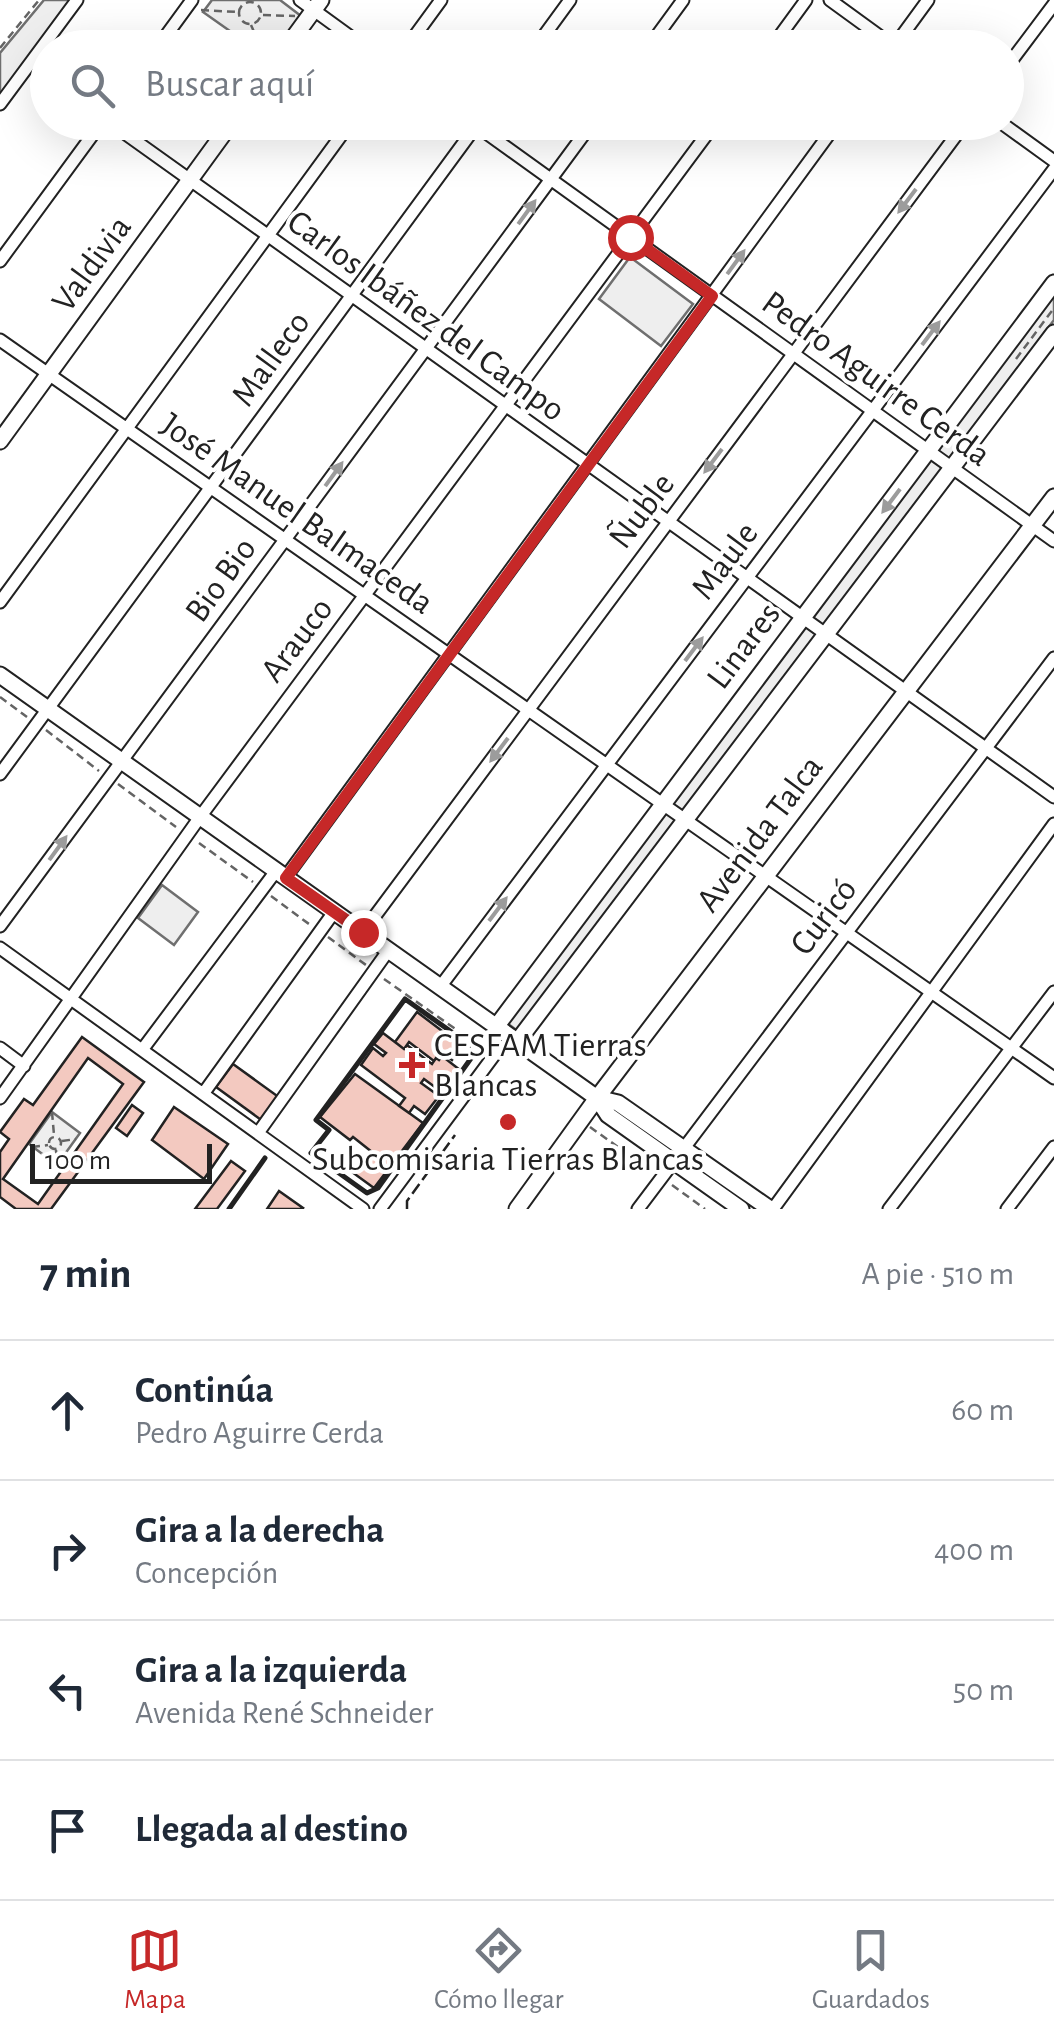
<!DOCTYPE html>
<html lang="es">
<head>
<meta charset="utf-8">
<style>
	body { margin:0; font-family:"Alegreya Sans",sans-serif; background:#f6f6f7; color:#1f2937 }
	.scale { position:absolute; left:30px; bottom:25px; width:182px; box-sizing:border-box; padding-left:10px; border:5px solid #222; border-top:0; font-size:28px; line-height:35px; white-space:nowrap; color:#222; -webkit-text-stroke:8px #fff; paint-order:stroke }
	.stop { position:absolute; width:30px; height:30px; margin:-22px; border:8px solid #c62828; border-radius:50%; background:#fff }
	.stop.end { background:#c62828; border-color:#fff; box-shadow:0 2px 10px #0008 }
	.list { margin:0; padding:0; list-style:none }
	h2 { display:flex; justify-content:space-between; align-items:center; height:130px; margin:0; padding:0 40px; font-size:42px }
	h2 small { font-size:32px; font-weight:400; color:#747a83 }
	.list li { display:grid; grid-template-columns:65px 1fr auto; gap:30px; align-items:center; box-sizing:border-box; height:140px; padding:0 40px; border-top:2px solid #e0e1e3 }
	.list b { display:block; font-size:38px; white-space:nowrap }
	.list p { margin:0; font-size:32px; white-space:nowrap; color:#747a83 }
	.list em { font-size:32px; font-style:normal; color:#747a83 }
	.icon { flex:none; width:55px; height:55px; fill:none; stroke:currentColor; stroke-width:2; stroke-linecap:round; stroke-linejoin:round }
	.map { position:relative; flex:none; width:1054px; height:1209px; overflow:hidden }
	.search { position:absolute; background:#fff; box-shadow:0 10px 40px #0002; left:30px; right:30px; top:30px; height:110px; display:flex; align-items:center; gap:25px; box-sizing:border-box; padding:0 35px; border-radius:55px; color:#747a83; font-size:38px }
	.sheet { height:690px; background:#fff }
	nav { display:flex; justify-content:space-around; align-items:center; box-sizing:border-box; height:140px; border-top:2px solid #e0e1e3; background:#fff; font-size:28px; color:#747a83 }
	nav a { display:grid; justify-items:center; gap:5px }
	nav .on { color:#c62828 }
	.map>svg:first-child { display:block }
	.green { fill:#eee; stroke:#6f6f6f; stroke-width:2.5 }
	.building { fill:#f3c9c0; stroke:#222; stroke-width:2.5; fill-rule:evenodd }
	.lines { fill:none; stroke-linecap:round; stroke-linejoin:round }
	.street-casing { stroke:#222; stroke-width:15 }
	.secondary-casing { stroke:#222; stroke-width:19 }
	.path { stroke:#646464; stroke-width:2.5; stroke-dasharray:8 5; stroke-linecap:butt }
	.street { stroke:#fff; stroke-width:11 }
	.secondary { stroke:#fff; stroke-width:15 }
	.fence { stroke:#222; stroke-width:2.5; stroke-dasharray:12 5; stroke-linecap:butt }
	.wall { stroke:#222; stroke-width:5 }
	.oneway { fill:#9c9c9c }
	.route { stroke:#c62828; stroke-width:12 }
	.poi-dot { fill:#c62828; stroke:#fff; stroke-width:4 }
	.labels { text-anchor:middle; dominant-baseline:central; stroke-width:8; stroke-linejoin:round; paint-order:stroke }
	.street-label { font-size:35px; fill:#222; stroke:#fff }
	.poi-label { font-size:35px; fill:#222; stroke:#fff; text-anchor:start }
</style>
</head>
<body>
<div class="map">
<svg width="1054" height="1209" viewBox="0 0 1054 1209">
	<rect width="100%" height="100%" fill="#fff"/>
	<path class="green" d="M44,0H74L0,96V53Z
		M212,0H280L301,16L277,47L254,48L203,12Z
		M630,257L693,304L661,346L599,299Z
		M1054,293V320L519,1032L507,1023Z
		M162,885L198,912L174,945L138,918Z
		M52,1112L80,1133L57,1165L29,1144Z"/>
	<path class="building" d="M417,1012L462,1046L452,1060L441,1052L434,1061L409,1042L404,1049L395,1042Z
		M383,1033L404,1049L407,1045L432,1064L436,1058L439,1060L442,1056L460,1070L443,1093L424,1079L421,1083L439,1096L425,1114L414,1106L409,1113L399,1106L405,1098L361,1065L373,1048L383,1056L386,1053L374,1044Z
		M82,1037L144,1082L51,1209H16L0,1197V1152L9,1139L0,1132L24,1099L33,1105ZM88,1058L123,1084L38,1204L3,1179Z
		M233,1064L280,1098L264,1122L216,1087Z
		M355,1074L423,1123L374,1188L352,1172L363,1157L367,1159L372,1152L353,1137L350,1140L320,1117Z
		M132,1105L143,1113L127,1136L116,1128Z
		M174,1107L228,1144L204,1179L152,1140Z
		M231,1161L245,1171L217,1209H195Z
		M279,1191L303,1208L302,1209H267Z"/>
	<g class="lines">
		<g class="street-casing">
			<path id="street" d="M300,0L366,48
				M830,0L896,48
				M157,48L192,0
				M406,48L441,0
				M535,48L570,0
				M648,48L683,0
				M771,48L806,0
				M893,48L928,0
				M1006,68L1054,4
				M0,104L77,0
				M109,122L1054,797
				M471,122L1054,541
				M1000,122L1054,161
				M0,261L102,122
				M0,340L1054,1078
				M0,602L351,122
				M0,774L479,122
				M285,878L838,122
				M0,926L593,122
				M363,932L966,122
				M0,948L363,1209
				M440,987L1054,169
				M0,1048L24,1066
				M142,1050L276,871
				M203,1094L334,912
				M0,1098L200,817L716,122
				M258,1133L388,951
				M380,1209L498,1050L517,1042
				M638,1209L1054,658
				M773,1209L1054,824
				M889,1209L1054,992
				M1007,1209L1054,1147"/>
		</g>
		<g class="secondary-casing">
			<path id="secondary" d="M286,48L321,0
				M0,441L232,122
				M0,675L583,1088L597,1098L618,1103L770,1209
				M496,1027L1054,283
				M517,1042L1054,333
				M597,1098L608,1115L741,1209
				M517,1209L597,1098L1054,497"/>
		</g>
		<path class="path" d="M239 13a11 11 0 1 1 22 0a11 11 0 1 1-22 0Z
			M201,10L238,12
			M263,15L295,16
			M251,25L261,48
			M0,48L39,0
			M1016,359L1054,308
			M0,697L27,717
			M46,730L99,771
			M118,784L176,827
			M199,843L253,882
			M271,896L309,924
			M328,937L366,965
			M384,979L484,1049
			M457,1054L461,1057
			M52,1112L54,1135
			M590,1127L653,1172
			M49 1143a6 6 0 1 1 12 0a6 6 0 1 1-12 0Z
			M62,1141L76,1139
			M32,1147L48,1145
			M56,1150L57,1165
			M672,1185L705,1209"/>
		<use href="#street" class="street"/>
		<use href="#secondary" class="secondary"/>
		<path class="fence" d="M407,1209V1201L455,1135"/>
		<path class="wall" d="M405,999L477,1050L378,1188L367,1193L311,1153L329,1130L316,1120Z
			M229,1209L265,1158"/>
	</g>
	<defs><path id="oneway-solid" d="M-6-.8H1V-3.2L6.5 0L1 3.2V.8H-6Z" transform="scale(2.5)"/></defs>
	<g class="oneway">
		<use href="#oneway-solid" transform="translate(907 201) rotate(127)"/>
		<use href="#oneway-solid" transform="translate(527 212) rotate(-54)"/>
		<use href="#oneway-solid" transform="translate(736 262) rotate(-54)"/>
		<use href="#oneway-solid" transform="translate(931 333) rotate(-53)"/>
		<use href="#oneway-solid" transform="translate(713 461) rotate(127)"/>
		<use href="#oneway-solid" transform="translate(334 474) rotate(-54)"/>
		<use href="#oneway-solid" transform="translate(891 501) rotate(127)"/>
		<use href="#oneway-solid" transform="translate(694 649) rotate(-53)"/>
		<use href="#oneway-solid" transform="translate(499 750) rotate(127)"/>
		<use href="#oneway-solid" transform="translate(58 848) rotate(-54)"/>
		<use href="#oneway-solid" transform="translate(498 909) rotate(-53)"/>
	</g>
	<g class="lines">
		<path class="route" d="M363,932L286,878L712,296L630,237"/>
	</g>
	<g class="poi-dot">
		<path d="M407 1050h10v10h10v10h-10v10h-10v-10h-10v-10h10z"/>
		<circle cx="508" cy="1122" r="10"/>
	</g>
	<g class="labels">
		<g class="street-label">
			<text transform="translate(92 264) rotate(-54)">Valdivia</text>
			<text transform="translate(426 316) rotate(36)">Carlos Ibáñez del Campo</text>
			<text transform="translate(271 359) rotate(-54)">Malleco</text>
			<text transform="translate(876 379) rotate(36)">Pedro Aguirre Cerda</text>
			<text transform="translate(642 511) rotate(-53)">Ñuble</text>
			<text transform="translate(297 514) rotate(35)">José Manuel Balmaceda</text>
			<text transform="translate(725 561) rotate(-53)">Maule</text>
			<text transform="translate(221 580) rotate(-54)">Bio Bio</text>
			<text transform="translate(297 640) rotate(-53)">Arauco</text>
			<text transform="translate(744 646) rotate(-53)">Linares</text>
			<text transform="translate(760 834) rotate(-53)">Avenida Talca</text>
			<text transform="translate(824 917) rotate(-53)">Curicó</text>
		</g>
		<g class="poi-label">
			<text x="434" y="1045">CESFAM Tierras<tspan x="434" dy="40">Blancas</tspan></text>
			<text x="508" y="1159" text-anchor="middle">Subcomisaria Tierras Blancas</text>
		</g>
	</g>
</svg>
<div class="scale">100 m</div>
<div class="stop" style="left:630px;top:237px"></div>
<div class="stop end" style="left:363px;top:932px"></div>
<div class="search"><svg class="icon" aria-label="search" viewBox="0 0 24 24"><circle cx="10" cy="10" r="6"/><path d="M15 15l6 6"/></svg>Buscar aquí</div>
</div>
<section class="sheet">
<h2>7 min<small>A pie · 510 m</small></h2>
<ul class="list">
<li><svg class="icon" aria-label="ahead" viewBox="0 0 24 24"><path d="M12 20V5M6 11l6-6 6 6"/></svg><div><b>Continúa</b><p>Pedro Aguirre Cerda</p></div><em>60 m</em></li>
<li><svg class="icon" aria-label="right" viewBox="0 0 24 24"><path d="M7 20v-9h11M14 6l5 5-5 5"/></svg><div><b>Gira a la derecha</b><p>Concepción</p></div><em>400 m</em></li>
<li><svg class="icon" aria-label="left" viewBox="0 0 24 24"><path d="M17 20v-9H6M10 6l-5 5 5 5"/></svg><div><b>Gira a la izquierda</b><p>Avenida René Schneider</p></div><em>50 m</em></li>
<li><svg class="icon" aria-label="arrive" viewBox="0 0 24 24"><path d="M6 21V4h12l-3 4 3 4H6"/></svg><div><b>Llegada al destino</b></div></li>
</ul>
</section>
<nav>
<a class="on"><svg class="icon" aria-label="map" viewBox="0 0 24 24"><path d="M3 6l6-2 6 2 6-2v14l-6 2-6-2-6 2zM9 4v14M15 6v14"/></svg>Mapa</a>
<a><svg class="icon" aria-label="directions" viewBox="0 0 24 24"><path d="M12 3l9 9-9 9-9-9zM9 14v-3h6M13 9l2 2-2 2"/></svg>Cómo llegar</a>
<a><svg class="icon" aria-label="saved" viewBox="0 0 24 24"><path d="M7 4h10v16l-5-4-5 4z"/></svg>Guardados</a>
</nav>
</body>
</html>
